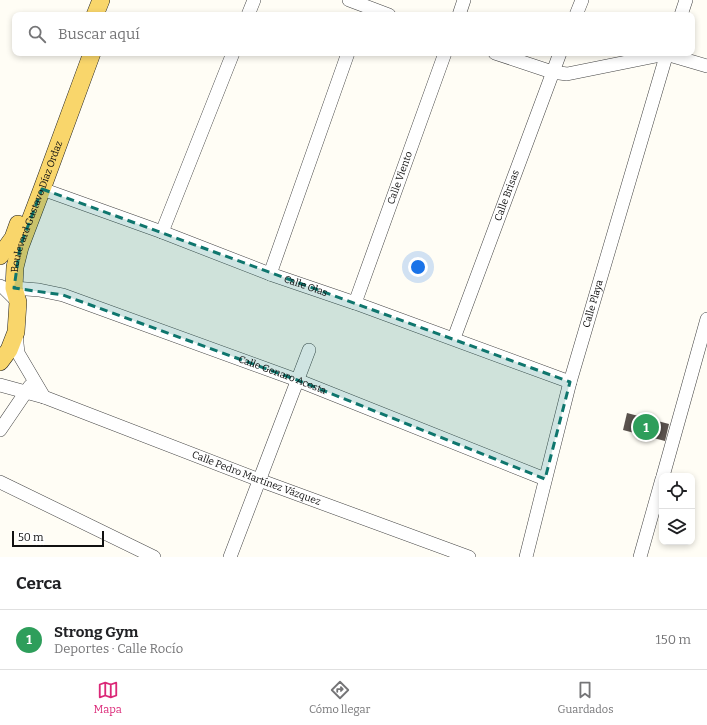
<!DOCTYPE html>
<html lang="es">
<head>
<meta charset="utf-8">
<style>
	body { margin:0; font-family:Bitter,serif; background:#f2f2f2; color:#202124 }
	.controls { position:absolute; right:12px; bottom:12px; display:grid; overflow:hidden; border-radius:8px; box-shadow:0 2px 6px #0003 }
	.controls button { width:36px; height:36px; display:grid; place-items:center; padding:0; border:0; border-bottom:1px solid #e0e0e0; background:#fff; color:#202124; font:20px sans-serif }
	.scale { position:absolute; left:12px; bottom:10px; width:92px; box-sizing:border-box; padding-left:4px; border:2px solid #111; border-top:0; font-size:11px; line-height:14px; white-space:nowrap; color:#111; -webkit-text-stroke:3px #fff; paint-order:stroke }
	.you { position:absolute; left:418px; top:267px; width:14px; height:14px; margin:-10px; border:3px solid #fff; border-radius:50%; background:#1a73e8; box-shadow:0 0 0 6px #1a73e833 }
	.badge { display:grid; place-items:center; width:26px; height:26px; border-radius:50%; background:#db2777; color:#fff; font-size:13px; font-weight:700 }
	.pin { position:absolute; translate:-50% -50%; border:2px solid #fff; box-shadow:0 1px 4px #0006 }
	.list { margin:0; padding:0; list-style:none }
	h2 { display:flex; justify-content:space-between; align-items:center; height:52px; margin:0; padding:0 16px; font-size:17px }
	h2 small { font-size:13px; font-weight:400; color:#757577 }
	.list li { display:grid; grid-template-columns:26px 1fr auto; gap:12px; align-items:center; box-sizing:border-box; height:60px; padding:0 16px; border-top:1px solid #e0e0e0 }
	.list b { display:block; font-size:15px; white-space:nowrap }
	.list p { margin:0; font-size:13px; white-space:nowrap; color:#757577 }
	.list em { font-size:13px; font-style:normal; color:#757577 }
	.icon { flex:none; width:22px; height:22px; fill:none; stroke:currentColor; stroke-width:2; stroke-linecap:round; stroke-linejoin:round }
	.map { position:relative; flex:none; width:707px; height:557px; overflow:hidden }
	.search { position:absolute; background:#fff; box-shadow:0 2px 6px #0003; left:12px; right:12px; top:12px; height:44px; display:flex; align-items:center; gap:10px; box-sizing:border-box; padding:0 14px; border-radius:8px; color:#757577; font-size:15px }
	.sheet { height:112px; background:#fff }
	nav { display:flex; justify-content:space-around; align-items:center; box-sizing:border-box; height:56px; border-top:1px solid #e0e0e0; background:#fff; font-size:11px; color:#757577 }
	nav a { display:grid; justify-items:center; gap:2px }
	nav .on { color:#db2777 }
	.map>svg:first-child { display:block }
	.building { fill:#5a524d }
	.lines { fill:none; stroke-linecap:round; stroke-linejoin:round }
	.minor-casing { stroke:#444; stroke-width:14 }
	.major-casing { stroke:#222; stroke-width:18 }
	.minor { stroke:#fff; stroke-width:13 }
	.major { stroke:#f9d66b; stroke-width:17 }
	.marked { fill:#0f766e; fill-opacity:0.2; stroke:#0f766e; stroke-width:3; stroke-dasharray:8 5; stroke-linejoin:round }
	.labels { text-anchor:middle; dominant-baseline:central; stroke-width:4; stroke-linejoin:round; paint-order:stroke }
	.street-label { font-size:10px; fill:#111; stroke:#fff }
</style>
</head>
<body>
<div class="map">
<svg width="707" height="557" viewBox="0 0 707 557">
	<rect width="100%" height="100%" fill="#fffdf5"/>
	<path class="building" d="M627,413L669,424L665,441L623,430Z"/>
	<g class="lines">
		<g class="minor-casing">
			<g id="minor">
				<path d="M349,0L389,15"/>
				<path d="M248,15L254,0"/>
				<path d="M459,15L464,0"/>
				<path d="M576,15L582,0"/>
				<path d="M681,15L686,0"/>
				<path d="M495,53L552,72L567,74L666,54L707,66"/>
				<path id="s1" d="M42,189L162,232L270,274L355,303L570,382"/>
				<path d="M162,232L233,53"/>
				<path d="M270,274L348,53"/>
				<path d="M0,286L4,288L17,301"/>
				<path id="s2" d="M14,288L39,290L63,295L297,380L545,479"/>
				<path id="s3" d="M355,303L445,53"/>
				<path d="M16,334L18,353L44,397"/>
				<path id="s4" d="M454,338L560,53"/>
				<path id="s5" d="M0,385L44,397L259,480L469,557"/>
				<path d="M0,430L30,386"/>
				<path d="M663,476L707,319"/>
				<path d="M0,482L154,557"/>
				<path d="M230,557L309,350"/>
				<path id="s6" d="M526,557L570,382L667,53"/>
				<path d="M640,557L662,479"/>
			</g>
		</g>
		<g class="major-casing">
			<g id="major">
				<path d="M95,15L101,0"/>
				<path d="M0,256L13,238L18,224"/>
				<path id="s7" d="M0,362L9,350L16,332L18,302L14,288L15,267L20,247L42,189L92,53"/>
			</g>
		</g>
		<use href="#minor" class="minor"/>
		<use href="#major" class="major"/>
	</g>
	<path class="marked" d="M42,189L570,382L545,479L297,380L63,295L14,288L20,247Z"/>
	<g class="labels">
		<g class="street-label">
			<text stroke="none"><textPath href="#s3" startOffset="133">Calle Viento</textPath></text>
			<text stroke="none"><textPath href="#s4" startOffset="152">Calle Brisas</textPath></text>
			<text stroke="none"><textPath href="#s7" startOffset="164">Boulevard Gustavo Díaz Ordaz</textPath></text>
			<text stroke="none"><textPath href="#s1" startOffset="281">Calle Olas</textPath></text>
			<text stroke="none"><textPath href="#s6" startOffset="262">Calle Playa</textPath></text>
			<text stroke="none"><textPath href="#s2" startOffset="283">Calle Genaro Acosta</textPath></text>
			<text stroke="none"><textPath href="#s5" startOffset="273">Calle Pedro Martínez Vázquez</textPath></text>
		</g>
	</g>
</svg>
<div class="controls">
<button><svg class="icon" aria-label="locate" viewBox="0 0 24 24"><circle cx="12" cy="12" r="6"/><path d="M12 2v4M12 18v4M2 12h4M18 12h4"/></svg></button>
<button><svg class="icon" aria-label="layers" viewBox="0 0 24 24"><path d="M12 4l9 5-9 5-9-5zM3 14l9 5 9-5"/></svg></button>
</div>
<div class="scale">50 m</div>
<div class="you"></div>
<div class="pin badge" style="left:646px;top:427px;background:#2e9e5b">1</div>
<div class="search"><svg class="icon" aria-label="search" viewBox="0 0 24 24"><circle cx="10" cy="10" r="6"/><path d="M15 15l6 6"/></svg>Buscar aquí</div>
</div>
<section class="sheet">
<h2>Cerca<small></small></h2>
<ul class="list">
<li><span class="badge" style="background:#2e9e5b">1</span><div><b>Strong Gym</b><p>Deportes · Calle Rocío</p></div><em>150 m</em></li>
</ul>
</section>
<nav>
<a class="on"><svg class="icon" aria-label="map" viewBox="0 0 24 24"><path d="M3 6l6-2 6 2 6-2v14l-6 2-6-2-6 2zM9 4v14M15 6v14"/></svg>Mapa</a>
<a><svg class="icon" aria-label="directions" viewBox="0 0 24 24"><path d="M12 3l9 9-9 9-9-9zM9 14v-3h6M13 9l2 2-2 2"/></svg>Cómo llegar</a>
<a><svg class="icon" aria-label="saved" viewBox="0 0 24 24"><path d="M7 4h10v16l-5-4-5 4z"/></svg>Guardados</a>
</nav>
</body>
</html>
